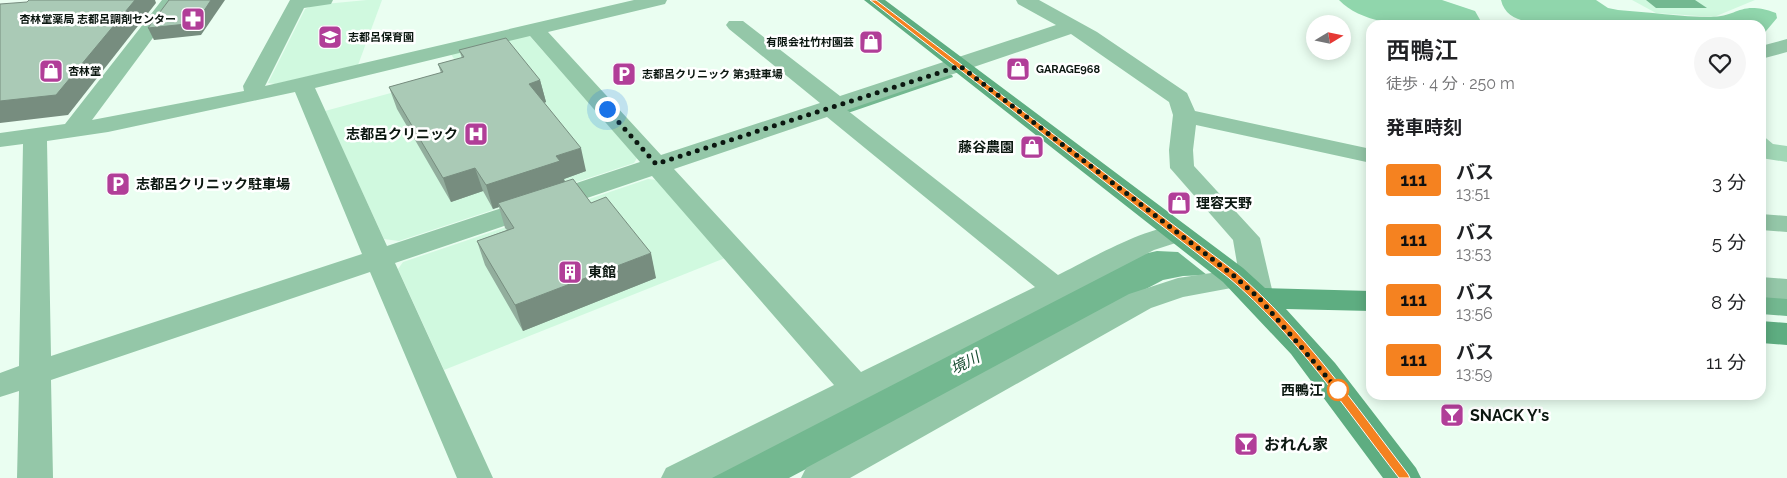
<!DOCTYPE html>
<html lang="ja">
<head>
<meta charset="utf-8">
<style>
  body { margin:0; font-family:Raleway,"Noto Sans JP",sans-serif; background:#f6f6f6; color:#202124; height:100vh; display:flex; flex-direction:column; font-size:19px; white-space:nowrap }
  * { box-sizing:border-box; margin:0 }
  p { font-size:16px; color:#757577 }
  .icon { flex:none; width:28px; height:28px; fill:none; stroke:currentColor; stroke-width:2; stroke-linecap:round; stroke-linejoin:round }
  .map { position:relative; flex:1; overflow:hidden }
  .drawer { position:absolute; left:1366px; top:20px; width:400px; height:380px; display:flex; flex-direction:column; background:#fff; border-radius:15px; box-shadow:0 2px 12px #0003 }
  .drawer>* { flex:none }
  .badge { padding:0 10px; border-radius:4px; font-size:18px; line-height:32px }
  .needle { width:32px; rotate:80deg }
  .controls { position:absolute; left:1306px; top:15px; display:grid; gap:10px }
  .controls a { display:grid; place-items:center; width:45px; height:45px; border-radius:50%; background:#fff; box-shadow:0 2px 12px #0003; font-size:25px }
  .you { position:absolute; width:25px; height:25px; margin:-12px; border:4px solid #fff; border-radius:50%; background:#1a73e8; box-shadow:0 0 0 8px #1a73e833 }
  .map>.badge { position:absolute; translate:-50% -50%; box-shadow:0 0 0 2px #fff }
  h2 { padding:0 20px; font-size:19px; line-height:45px }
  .round { display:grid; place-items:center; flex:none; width:52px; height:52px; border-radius:26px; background:#f6f6f6 }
  .headline { display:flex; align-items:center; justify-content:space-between; height:85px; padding:0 20px }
  h1 { font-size:24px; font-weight:600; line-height:38px }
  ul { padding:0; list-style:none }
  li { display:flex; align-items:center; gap:15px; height:60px; padding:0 20px }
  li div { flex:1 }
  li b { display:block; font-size:19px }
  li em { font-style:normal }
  li .badge { min-width:55px; font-weight:700; text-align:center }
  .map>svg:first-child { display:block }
  .built { fill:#d0f9df }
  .green { fill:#a1d7b6 }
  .forest { fill:#90d6ac }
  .water { fill:#73b890 }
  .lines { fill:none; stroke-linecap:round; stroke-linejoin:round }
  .stream { fill:#73b890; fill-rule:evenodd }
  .street { fill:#94c7a8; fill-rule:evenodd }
  .secondary { fill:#5ead81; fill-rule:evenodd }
  .wall { fill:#92ae9d }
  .shaded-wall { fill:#778d7f }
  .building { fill:#aacab6; stroke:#778d7f }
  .line { fill:#f58220; stroke:#fff }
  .walk { stroke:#0b1710; stroke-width:5; stroke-dasharray:0 9 }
  .stop-dot { fill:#fff; stroke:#f58220; stroke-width:2.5 }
  .labels { text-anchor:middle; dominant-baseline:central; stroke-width:5; stroke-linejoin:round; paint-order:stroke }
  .far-poi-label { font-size:11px; font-weight:bold; fill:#0b1710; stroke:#fff; text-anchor:start }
  .poi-label { font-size:14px; font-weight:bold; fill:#0b1710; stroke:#fff; text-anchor:start }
  .stop-label { font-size:14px; font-weight:bold; fill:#0b1710; stroke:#fff; text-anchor:end }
  .water-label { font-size:15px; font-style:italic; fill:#174c31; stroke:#fff }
  .near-poi-label { font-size:16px; font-weight:bold; fill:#0b1710; stroke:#fff; text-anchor:start }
</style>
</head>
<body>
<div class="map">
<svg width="1787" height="478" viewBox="0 0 1787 478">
  <rect width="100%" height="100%" fill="#eafef1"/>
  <g class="built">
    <path d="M 367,0 L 382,0 L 358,65 L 275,84 L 268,83 L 305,9 L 314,5 Z"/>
    <path d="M 1632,0 L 1755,0 L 1714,17 L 1656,13 Z"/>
    <path d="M 528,34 L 637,158 L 634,163 L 399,241 L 384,239 L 325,111 L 464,73 L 450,53 Z"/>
    <path d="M 648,179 L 657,180 L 725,258 L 444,370 L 398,269 L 403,262 Z"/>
  </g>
  <path class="green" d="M 1761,134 L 1773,144 L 1787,146 L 1787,162 L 1761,158 Z"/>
  <g class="forest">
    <path d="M 1339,0 L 1442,0 L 1475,11 L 1483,25 C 1440,25 1371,33 1339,0 Z"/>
    <path d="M 1501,0 L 1596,0 L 1608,8 L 1618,10 C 1649,12 1680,17 1711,17 C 1739,17 1739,0 1776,13 L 1777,18 L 1761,37 L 1761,25 L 1550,25 C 1530,22 1506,22 1501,0 Z"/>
  </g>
  <g class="water">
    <path d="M 1646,0 L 1695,0 L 1707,8 L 1656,8 Z"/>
    <path d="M 1157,251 L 1178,252 L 1207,275 L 1183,276 L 1163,280 L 789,478 L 701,478 L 1139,255 Z"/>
    <path d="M 1761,295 L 1787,297 L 1787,316 L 1761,314 Z"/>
  </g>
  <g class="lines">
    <path class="stream" d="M 946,75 L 952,75 L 953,77 L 845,114 L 839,114 L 838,112 L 839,110 Z"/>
    <g class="street">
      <path d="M 162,0 L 181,0 L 92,120 L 244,91 L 243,86 L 290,0 L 333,0 L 331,4 L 304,8 L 265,86 L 634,0 L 667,0 L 665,4 L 548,32 L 661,155 L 820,103 L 729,29 L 726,25 L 729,21 L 743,21 L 840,96 L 1056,25 L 1018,4 L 1016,0 L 1039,0 L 1097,32 L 1187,93 L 1195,111 L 1371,149 L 1371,163 L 1196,125 L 1193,150 L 1194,166 L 1260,238 L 1274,298 L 1269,305 L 1259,308 L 1249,305 L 1244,298 L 1242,286 L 1183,297 L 1151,308 L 850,478 L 801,478 L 806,468 L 1129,294 L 1178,278 L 1238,269 L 1233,240 L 1170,168 L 1169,150 L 1173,115 L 1169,102 L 1071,34 L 847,110 L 1058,275 C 1087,261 1157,219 1188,227 L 1192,233 L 1188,239 L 1154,250 L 712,478 L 661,478 L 666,468 L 834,385 L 652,176 L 395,263 L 493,478 L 457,478 L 370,272 L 51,380 L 53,478 L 17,478 L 19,391 L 0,397 L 0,373 L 19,366 L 23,144 L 0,147 L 0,133 L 65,124 ZM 530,36 L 640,162 L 387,246 L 315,88 ZM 295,92 L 362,254 L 51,356 L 47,141 L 108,132 ZM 827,117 L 1035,287 L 861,372 L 674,169 Z"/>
      <path d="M 1787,39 L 1787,52 L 1761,59 L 1761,46 Z"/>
      <path d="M 1761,214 L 1787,216 L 1787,232 L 1761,230 Z"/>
      <path d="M 1761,277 L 1787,279 L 1787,299 L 1761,297 Z"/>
    </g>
    <g class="secondary">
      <path d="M 864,0 L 885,0 L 1243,268 L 1265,288 L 1371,291 L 1371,311 L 1286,309 L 1335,363 L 1416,468 L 1421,478 L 1383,478 L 1291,354 L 1223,282 Z"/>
      <path d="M 1761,321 L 1787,323 L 1787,345 L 1761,343 Z"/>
    </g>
  </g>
  <path class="wall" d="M 459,50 L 540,80 L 546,102 L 544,103 L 586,171 L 564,179 L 565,182 L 591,203 L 656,278 L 523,331 L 485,265 L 477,241 L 507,230 L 505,228 L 499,207 L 493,209 L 483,191 L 451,202 L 397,109 L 389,87 L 441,73 L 438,64 L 462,58 Z"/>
  <g class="shaded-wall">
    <path d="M 135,0 L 155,0 L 156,3 L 68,115 L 0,123 L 0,101 Z"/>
    <path d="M 211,0 L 225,0 L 201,35 L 154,40 L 148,28 Z"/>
    <path d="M 540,80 L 546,102 L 535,106 L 529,84 Z"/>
    <path d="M 581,148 L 586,171 L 564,179 L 566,185 L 498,203 L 499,207 L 493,209 L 486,185 L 556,156 Z"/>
    <path d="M 475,168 L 483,191 L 451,202 L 443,178 Z"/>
    <path d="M 651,253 L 656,278 L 523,331 L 515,305 Z"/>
  </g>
  <g class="building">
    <path d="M 29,0 L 135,0 L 56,95 L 0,101 L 0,4 L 27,2 Z"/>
    <path d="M 169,0 L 211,0 L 196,23 L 148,28 Z"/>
    <path d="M 506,38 L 540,80 L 529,84 L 581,148 L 556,156 L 560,161 L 486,185 L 475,168 L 443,178 L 389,87 L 443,72 L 438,64 L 464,57 L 459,50 Z"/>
    <path d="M 573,179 L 591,203 L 606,197 L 651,253 L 515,305 L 477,241 L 514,228 L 498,203 Z"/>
  </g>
  <path class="line" d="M 870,0 L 876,0 L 1237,273 C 1303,330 1355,405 1408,474 L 1410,478 L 1399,478 C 1347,411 1296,335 1229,278 Z"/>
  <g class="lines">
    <path class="walk" d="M 607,109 L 656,164 L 960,66 L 1233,275 L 1259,298 L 1338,390"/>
  </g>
  <defs>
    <g id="pharmacy-square" transform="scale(1.25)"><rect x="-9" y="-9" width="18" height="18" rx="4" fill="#b13e98" stroke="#fff"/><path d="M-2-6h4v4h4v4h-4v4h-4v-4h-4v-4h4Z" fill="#fff"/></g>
    <g id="school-square" transform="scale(1.25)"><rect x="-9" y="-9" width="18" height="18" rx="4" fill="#b13e98" stroke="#fff"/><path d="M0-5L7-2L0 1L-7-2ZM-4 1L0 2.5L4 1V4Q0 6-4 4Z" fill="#fff"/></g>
    <g id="shop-square" transform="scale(1.25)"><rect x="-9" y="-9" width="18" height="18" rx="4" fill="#b13e98" stroke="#fff"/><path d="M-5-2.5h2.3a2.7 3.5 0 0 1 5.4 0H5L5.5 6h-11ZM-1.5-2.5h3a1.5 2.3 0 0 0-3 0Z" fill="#fff"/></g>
    <g id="parking-square" transform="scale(1.25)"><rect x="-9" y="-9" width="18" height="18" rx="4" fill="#b13e98" stroke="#fff"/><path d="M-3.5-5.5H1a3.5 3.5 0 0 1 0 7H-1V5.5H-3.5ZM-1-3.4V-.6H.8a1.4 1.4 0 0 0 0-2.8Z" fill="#fff"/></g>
    <g id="hospital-square" transform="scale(1.25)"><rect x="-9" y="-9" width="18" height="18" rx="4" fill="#b13e98" stroke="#fff"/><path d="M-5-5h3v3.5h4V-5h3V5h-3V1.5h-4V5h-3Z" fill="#fff"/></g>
    <g id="building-square" transform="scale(1.25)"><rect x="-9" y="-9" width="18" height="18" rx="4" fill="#b13e98" stroke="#fff"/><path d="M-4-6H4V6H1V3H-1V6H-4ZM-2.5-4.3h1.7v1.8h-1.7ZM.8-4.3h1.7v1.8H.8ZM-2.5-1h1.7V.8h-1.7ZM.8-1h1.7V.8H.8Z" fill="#fff"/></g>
    <g id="bar-square" transform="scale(1.25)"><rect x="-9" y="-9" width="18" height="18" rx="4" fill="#b13e98" stroke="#fff"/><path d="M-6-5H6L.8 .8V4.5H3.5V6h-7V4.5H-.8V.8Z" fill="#fff"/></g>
  </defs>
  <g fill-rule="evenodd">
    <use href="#pharmacy-square" x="193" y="19"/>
    <use href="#school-square" x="330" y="37"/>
    <use href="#shop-square" x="871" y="42"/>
    <use href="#shop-square" x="1018" y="69"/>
    <use href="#shop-square" x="51" y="71"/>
    <use href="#parking-square" x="624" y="74"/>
    <use href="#hospital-square" x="476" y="134"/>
    <use href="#shop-square" x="1032" y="147"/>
    <use href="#parking-square" x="118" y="184"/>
    <use href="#shop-square" x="1179" y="203"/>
    <use href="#building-square" x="570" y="272"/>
    <use href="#bar-square" x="1452" y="415"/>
    <use href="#bar-square" x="1246" y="444"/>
  </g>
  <circle class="stop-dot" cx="1338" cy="390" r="10"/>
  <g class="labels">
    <g class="far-poi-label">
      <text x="176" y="19" text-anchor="end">杏林堂薬局 志都呂調剤センター</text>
      <text x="348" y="37">志都呂保育園</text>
      <text x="854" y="42" text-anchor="end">有限会社竹村園芸</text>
      <text x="1036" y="69">GARAGE968</text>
      <text x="68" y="71">杏林堂</text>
      <text x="642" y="74">志都呂クリニック 第3駐車場</text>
    </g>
    <g class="poi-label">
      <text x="458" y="134" text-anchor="end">志都呂クリニック</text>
      <text x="1014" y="147" text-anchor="end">藤谷農園</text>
      <text x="136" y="184">志都呂クリニック駐車場</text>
      <text x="1196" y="203">理容天野</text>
      <text x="588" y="272">東館</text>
    </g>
    <g class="stop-label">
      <text x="1323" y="390">西鴨江</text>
    </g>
    <g class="water-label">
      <text transform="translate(965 363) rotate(-27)">境川</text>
    </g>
    <g class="near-poi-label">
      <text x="1470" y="415">SNACK Y's</text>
      <text x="1264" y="444">おれん家</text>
    </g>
  </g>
</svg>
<div class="controls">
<a><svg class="needle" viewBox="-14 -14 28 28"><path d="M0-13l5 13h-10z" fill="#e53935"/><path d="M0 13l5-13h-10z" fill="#757577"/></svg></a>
</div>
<div class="you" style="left:607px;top:109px"></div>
<section class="drawer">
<div class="headline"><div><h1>西鴨江</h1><p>徒歩 · 4 分 · 250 m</p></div><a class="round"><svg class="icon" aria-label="heart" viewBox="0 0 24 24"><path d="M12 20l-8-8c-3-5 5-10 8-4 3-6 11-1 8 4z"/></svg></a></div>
<h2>発車時刻</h2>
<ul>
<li><span class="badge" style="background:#f58220;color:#111">111</span><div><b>バス</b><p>13:51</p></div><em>3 分</em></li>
<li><span class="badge" style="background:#f58220;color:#111">111</span><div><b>バス</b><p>13:53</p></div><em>5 分</em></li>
<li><span class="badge" style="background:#f58220;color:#111">111</span><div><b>バス</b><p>13:56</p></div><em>8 分</em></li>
<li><span class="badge" style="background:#f58220;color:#111">111</span><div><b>バス</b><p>13:59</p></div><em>11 分</em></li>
</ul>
</section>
</div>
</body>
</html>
